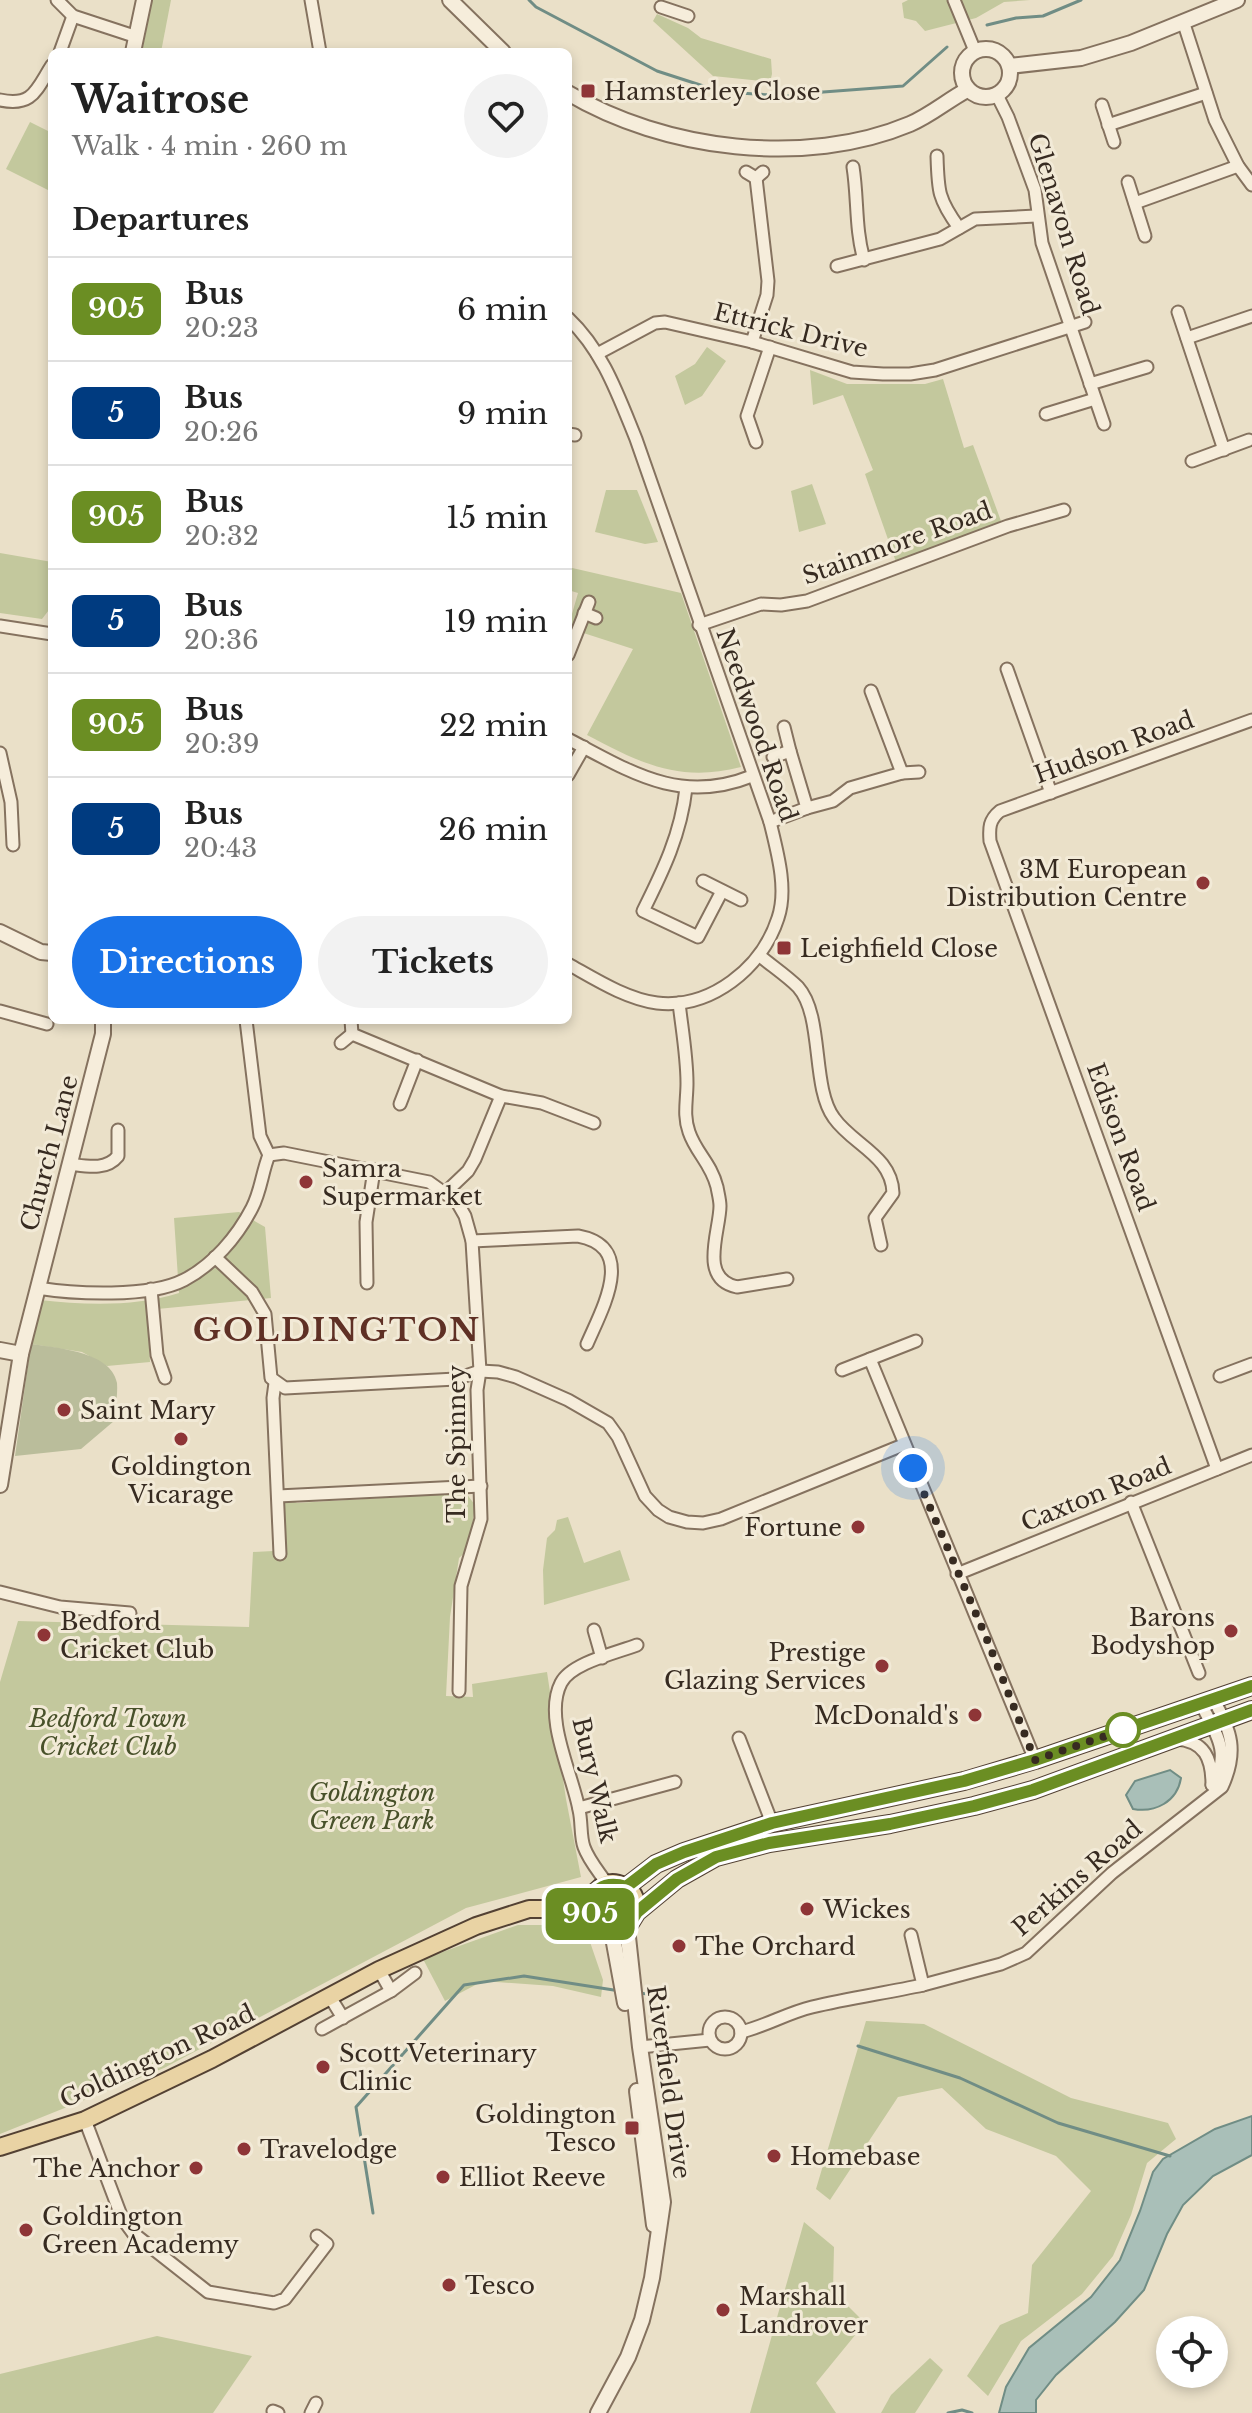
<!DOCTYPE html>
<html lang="en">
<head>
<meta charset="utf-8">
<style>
  body { margin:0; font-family:"Libre Baskerville",serif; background:#f2f2f2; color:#222; height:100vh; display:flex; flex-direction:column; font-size:30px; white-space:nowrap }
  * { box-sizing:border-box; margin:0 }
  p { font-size:26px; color:#767676 }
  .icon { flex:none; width:44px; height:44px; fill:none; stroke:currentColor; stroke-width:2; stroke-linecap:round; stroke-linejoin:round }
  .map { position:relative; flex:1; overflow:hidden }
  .sheet { position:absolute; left:48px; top:48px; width:524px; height:976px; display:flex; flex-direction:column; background:#fff; border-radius:12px; box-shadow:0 4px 12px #0003 }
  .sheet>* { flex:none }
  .badge { padding:0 16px; border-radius:12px; font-size:28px; line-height:52px }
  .fabs { position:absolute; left:1156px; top:2316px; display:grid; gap:16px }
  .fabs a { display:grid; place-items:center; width:72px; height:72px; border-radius:50%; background:#fff; box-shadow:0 4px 12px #0003; font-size:40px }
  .you { position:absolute; width:40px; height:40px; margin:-20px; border:6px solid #fff; border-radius:50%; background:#1a73e8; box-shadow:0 0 0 12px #1a73e833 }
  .map>.badge { position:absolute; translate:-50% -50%; box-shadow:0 0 0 4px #fff }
  h2 { padding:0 24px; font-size:30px; line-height:72px }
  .round { display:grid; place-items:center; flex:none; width:84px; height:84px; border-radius:42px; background:#f2f2f2 }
  .head { display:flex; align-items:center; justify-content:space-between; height:136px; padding:0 24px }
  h1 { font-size:38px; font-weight:700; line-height:60px }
  .button { display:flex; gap:16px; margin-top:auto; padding:16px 24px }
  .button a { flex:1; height:92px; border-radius:48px; background:#1a73e8; color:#fff; font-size:32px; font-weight:700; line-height:92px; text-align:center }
  .button a+a { background:#f2f2f2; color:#222 }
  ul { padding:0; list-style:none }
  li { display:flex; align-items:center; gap:24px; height:104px; padding:0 24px; border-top:2px solid #e0e0e0 }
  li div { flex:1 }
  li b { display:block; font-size:30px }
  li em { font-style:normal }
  li .badge { min-width:88px; font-weight:700; text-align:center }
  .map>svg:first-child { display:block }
  .green { fill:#c3c89d }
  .cemetery { fill:#babd9b }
  .water { fill:#a9bfb8; stroke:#708d85; stroke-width:2 }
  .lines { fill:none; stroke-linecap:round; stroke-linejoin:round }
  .stream { stroke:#708d85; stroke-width:3 }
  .minor-casing { stroke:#85725f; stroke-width:15 }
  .tertiary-casing { stroke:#85725f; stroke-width:18 }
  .primary-casing { stroke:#534133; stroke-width:20 }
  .minor { stroke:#f6eddb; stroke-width:11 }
  .tertiary { stroke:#f6eddb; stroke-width:14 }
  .primary { stroke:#e9d3a4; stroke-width:16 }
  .line-casing { stroke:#fff; stroke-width:18 }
  .line { stroke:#6b8e23; stroke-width:12 }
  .walk { stroke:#372b21; stroke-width:8; stroke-dasharray:0 14.4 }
  .poi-dot { fill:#8e3537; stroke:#f2ead7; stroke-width:3 }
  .stop-dot { fill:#fff; stroke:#6b8e23; stroke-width:4 }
  .labels { text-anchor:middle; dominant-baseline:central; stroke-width:6; stroke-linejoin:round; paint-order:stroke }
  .poi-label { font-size:24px; fill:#372b21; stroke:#f2ead7; text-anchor:start }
  .street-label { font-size:24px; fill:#372b21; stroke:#f2ead7 }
  .park-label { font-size:24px; font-style:italic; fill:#48512a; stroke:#f2ead7 }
  .district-label { font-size:32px; font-weight:bold; letter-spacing:2px; fill:#5f3025; stroke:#f2ead7 }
</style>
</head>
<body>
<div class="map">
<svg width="1252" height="2413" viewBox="0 0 1252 2413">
  <rect width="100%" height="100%" fill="#eae0c8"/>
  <g class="green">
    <path d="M 152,0 L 171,0 L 161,52 L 142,52 Z"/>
    <path d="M 908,0 L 1030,0 L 1004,2 L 976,18 L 925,31 L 916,21 L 904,18 L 902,3 Z"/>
    <path d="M 657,14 L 688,28 L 701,38 L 771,59 L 772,74 L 770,82 L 713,76 L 653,21 Z"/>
    <path d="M 30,122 L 52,133 L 52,192 L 6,169 Z"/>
    <path d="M 707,347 L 726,361 L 702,396 L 685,405 L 675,376 L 695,364 Z"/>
    <path d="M 810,370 L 847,384 L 925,384 L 943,379 L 964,448 L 973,445 L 1001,521 L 896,562 L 865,474 L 873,470 L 843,395 L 813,405 Z"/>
    <path d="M 812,484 L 826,524 L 799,532 L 791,491 Z"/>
    <path d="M 606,490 L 637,490 L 658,542 L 645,544 L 595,532 Z"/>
    <path d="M 0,553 L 52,562 L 52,606 L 42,619 L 0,613 Z"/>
    <path d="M 568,567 L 681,593 L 741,767 C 679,783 640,763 587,735 L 633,649 L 568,628 L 578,593 L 568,590 Z"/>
    <path d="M 239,1212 L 265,1227 L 271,1298 L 147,1310 L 150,1362 L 107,1366 L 82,1352 L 31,1344 L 40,1300 C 85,1305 135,1307 179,1293 L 174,1218 Z"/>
    <path d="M 271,1490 L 297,1503 L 466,1493 L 475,1505 L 469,1549 L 459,1558 L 450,1617 L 446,1696 L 473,1697 L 472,1684 L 547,1672 L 566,1799 L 581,1877 L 466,1908 L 164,2068 L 0,2134 L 0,1682 L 18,1621 L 249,1627 L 253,1552 L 273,1551 Z"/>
    <path d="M 568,1517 L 584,1563 L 620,1550 L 630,1580 L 544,1605 L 543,1570 L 547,1538 L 555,1530 L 557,1520 Z"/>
    <path d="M 518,1925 L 550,1925 L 582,1933 L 590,1942 L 603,1980 L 601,1997 L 553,1986 L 483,1981 L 445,2001 L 423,1959 Z"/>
    <path d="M 866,2021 L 924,2024 L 1071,2098 L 1168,2123 L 1176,2139 L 1147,2163 L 1131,2215 L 1113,2256 L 1082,2294 L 1021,2341 L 988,2396 L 967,2376 L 1000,2325 L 1028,2313 L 1032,2265 L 1091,2191 L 1056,2156 L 986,2129 L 942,2088 L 898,2097 L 830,2200 L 816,2189 Z"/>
    <path d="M 804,2222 L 834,2247 L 833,2291 L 865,2323 L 816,2383 L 836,2413 L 750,2413 Z"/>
    <path d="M 157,2336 L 252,2356 L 213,2413 L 0,2413 L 0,2374 Z"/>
    <path d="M 930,2358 L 943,2370 L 915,2413 L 881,2413 L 891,2395 Z"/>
  </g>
  <path class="cemetery" d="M 31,1344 C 56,1348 111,1351 117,1383 C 118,1395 115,1410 114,1421 L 81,1449 L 15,1456 Z"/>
  <g class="water">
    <path d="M 1170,1770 L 1181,1778 C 1177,1802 1155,1813 1133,1809 L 1126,1795 L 1135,1781 Z"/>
    <path d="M 1252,2116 L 1252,2155 L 1213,2176 L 1183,2205 L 1167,2234 L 1144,2290 L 1115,2322 L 1056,2375 L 1036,2400 L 1036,2413 L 999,2413 L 1006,2387 L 1029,2348 L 1091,2297 L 1120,2260 L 1140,2211 L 1153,2172 L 1163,2159 L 1215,2129 Z"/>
  </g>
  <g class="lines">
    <g class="stream">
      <path d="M 529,0 L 536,7 L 657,71 L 722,92 L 803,97 L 810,93 L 903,86 L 947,47"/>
      <path d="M 987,25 L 1016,18 L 1043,16 L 1081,0"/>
      <path d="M 639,1993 L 648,1994"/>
      <path d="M 858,2046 L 960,2078 L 1058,2123 L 1170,2156"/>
      <path d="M 373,2213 L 356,2107 L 464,1985 L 524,1976 L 620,1991"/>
      <path d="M 948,2413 L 962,2410 L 972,2413"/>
    </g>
    <g class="minor-casing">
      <g id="minor">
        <path d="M 57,0 L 73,16 L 137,37"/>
        <path d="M 311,0 L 320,52"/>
        <path d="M 954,0 L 975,51"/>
        <path d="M 661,7 L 688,16"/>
        <path d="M 1183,21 L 1215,120 L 1238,166 L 1252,185"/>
        <path d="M 60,52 L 73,16"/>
        <path d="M 997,95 L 1008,117 L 1035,190 L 1042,243 L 1104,424"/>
        <path d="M 0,100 C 33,107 36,90 52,65"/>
        <path d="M 1102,105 L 1114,142"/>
        <path d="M 1108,125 L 1206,93"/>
        <path d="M 937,156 C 938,191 938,199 959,228"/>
        <path d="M 853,167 C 858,198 855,229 864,260"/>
        <path d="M 746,172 L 756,178 L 763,172"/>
        <path d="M 1128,182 L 1145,236"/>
        <path d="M 1135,203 L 1238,166"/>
        <path d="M 837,266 L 940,239 L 975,219 L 1036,216"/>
        <path d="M 1178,312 L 1224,450"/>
        <path d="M 568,318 C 603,351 618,395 636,439 L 770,822 C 777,851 788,889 778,918 C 762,968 711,1009 657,1003 C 626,999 595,979 568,964"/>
        <path d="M 1187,338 L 1252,316"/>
        <path d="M 752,342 L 767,295 L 768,281 L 756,178"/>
        <path d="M 597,354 L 655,323 L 665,322 L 752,342 L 852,372 L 883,374 L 910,374 L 935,370 L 1085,322"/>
        <path d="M 1090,384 L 1147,367"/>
        <path d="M 1046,414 L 1095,399"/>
        <path d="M 568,434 L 575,435"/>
        <path d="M 756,442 L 747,416 L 770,347"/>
        <path d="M 1192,461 L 1249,440"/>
        <path d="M 584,613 L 596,618"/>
        <path d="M 699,625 L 761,604 L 781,605 L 807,601 L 1008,526 L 1064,510"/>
        <path d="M 0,626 L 52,634"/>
        <path d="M 568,655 L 589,602"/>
        <path d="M 1007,669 L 1051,793"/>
        <path d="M 784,727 L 790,751"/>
        <path d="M 568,739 C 631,772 680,805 752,776"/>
        <path d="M 0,753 L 11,802 L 13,845"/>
        <path d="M 902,773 L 919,772"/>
        <path d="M 568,775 L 584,747"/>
        <path d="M 686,788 C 681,834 663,871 643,911 L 698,937 L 722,891"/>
        <path d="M 807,808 L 833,801 L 850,788 L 902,773 L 871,691"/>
        <path d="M 770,822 L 807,808 L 790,751 L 773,757"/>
        <path d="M 703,881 L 741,900"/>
        <path d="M 760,956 C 772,966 787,976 798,987 C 824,1016 811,1087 834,1118 C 853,1145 892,1156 893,1193 L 875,1218 L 881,1245"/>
        <path d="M 679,1003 C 682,1029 687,1057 687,1083 C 687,1101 683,1115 689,1132 C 696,1153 711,1163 717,1187 C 718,1193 720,1200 720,1206 C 720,1231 698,1279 737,1287 L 787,1279"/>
        <path d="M 0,1011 L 47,1024"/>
        <path d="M 351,1020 L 352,1034"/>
        <path d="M 352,1034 L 501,1096 L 542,1103 L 594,1123"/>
        <path d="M 341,1043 L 352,1034"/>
        <path d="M 400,1104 L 417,1060"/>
        <path d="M 269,1155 L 284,1153 L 429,1182 L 457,1202 L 465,1216 L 472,1241 L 480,1371 L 477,1390 L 481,1519 L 461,1586 L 459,1691"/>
        <path d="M 69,1164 C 86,1166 106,1171 118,1156 L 118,1130"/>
        <path d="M 446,1192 L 468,1171 L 475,1159 L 501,1096"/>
        <path d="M 472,1241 L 578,1236 C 638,1247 602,1309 587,1344"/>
        <path d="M 215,1257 L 252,1292 L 265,1314 L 271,1378 L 285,1388 L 456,1379 L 480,1371 L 498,1372 L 516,1377 L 568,1400 L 608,1423 L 618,1437 L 645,1496 L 658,1510 L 669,1517 L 687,1522 L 703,1523 L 721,1519 L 903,1445"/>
        <path d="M 367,1283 L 366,1222 L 374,1170"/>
        <path d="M 37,1288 C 75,1294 149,1298 184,1280 C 213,1265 237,1237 252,1208 C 261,1191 262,1172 269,1155 L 260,1136 L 246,1020"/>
        <path d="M 151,1289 L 157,1355 L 165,1378"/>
        <path d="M 870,1359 L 1035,1760"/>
        <path d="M 842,1370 L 916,1341"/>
        <path d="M 1220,1376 L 1252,1364"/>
        <path d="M 275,1383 L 273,1398 L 280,1554"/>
        <path d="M 1217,1469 L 990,841 C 989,828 989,820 1000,811 L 1252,720"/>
        <path d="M 278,1496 L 481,1486"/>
        <path d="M 1131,1502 L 1199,1673"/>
        <path d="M 957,1574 L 1252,1455"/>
        <path d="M 0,1592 L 60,1607 L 130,1613"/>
        <path d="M 594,1630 L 602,1658"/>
        <path d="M 1201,1704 C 1216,1733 1232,1754 1212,1785"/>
        <path d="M 739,1738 L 772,1823"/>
        <path d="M 1176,1739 C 1205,1741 1212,1759 1212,1785"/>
        <path d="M 579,1808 L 675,1782"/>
        <path d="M 607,1884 C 600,1873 589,1861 584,1847 C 580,1836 582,1822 579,1810 C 573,1775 543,1718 561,1683 C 571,1663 616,1653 637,1645"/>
        <path d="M 379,1970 L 391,1991"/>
        <path d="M 923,1985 L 1001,1964 L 1026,1953 L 1112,1873 L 1222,1787 C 1238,1752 1232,1731 1213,1699"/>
        <path d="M 330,1997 L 343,2018"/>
        <circle cx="725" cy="2033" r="16"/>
        <path d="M 322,2029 L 391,1991 L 415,1973"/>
        <path d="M 741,2032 C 766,2026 787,2013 812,2007 C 848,1998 886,1993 923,1985 L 911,1935"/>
        <path d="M 640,2047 L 710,2040"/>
        <path d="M 85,2120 L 122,2218 L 133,2233 L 208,2292 L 274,2303 L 285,2299 L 327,2244 L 317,2236"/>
        <path d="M 273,2411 L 278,2413"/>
        <path d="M 311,2413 L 316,2403"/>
      </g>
    </g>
    <g class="tertiary-casing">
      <g id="tertiary">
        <path d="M 450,0 L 503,52"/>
        <circle cx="986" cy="73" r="24"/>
        <path d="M 133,52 L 144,0"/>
        <path d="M 1010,66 L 1081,58 L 1131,43 L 1237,0"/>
        <path d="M 568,93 C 664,150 805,168 910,124 C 931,115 948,100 967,90"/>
        <path d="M 0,932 L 41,952 L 52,953"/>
        <path d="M 0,1350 L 21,1354"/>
        <path d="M 0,1485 L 21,1354 L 103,1034 L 103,1020"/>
        <path d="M 612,1932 L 625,2003"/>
        <path d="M 637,2091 L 654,2225"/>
        <path d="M 598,2413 L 628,2357 L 642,2320 L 652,2278 L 663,2202 L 640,2047 L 627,1928"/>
      </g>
    </g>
    <g class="primary-casing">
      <g id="primary">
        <path d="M 626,1887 L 656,1864 L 684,1852 L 772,1823 L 964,1781 L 1035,1760 L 1252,1686"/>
        <path d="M 637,1912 C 637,1901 635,1891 624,1886 C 586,1868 570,1945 627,1928 L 637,1912 L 677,1879 L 716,1857 L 769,1843 L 890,1824 L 974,1806 L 1033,1790 L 1252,1710"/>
        <path d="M 0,2147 L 85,2120 L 212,2059 L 379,1970 L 476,1926 L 529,1909 L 589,1909"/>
      </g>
    </g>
    <use href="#minor" class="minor"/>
    <use href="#tertiary" class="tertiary"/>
    <use href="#primary" class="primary"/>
  </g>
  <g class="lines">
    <g class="line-casing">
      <path id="line" d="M 1252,1686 L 1035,1760 L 964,1781 L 772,1823 L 684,1852 L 656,1864 L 626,1887 C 579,1872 575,1943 627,1928 L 637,1912 L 677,1879 L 716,1857 L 769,1843 L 890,1824 L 974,1806 L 1033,1790 L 1252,1710"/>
    </g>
    <use href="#line" class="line"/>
    <path class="walk" d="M 913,1468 L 986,1637 L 1035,1760 L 1129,1728 L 1123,1730"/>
  </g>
  <g class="poi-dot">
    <rect x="580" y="83" width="16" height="16" rx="4"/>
    <circle cx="1203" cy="883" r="8"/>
    <rect x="776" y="940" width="16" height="16" rx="4"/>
    <circle cx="306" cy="1182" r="8"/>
    <circle cx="64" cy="1410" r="8"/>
    <circle cx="181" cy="1439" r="8"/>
    <circle cx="858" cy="1527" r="8"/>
    <circle cx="1231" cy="1631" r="8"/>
    <circle cx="44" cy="1635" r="8"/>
    <circle cx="882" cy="1666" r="8"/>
    <circle cx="975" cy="1715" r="8"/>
    <circle cx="807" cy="1909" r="8"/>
    <circle cx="679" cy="1946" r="8"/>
    <circle cx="323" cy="2067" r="8"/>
    <rect x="624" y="2120" width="16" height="16" rx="4"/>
    <circle cx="244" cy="2149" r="8"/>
    <circle cx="774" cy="2156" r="8"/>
    <circle cx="196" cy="2168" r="8"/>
    <circle cx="443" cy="2177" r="8"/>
    <circle cx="26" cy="2230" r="8"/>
    <circle cx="449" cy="2285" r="8"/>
    <circle cx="723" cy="2310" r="8"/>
  </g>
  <circle class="stop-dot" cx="1123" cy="1730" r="16"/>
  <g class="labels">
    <g class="poi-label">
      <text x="604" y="91">Hamsterley Close</text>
      <text x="1187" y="869" text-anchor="end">3M European<tspan x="1187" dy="28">Distribution Centre</tspan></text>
      <text x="800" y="948">Leighfield Close</text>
      <text x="322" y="1168">Samra<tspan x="322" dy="28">Supermarket</tspan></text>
      <text x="80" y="1410">Saint Mary</text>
      <text x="181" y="1466" text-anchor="middle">Goldington<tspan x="181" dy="28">Vicarage</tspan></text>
      <text x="842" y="1527" text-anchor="end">Fortune</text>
      <text x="1215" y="1617" text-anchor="end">Barons<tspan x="1215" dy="28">Bodyshop</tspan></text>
      <text x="60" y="1621">Bedford<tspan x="60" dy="28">Cricket Club</tspan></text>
      <text x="866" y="1652" text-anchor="end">Prestige<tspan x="866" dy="28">Glazing Services</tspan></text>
      <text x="959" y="1715" text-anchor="end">McDonald's</text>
      <text x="823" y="1909">Wickes</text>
      <text x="695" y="1946">The Orchard</text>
      <text x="339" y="2053">Scott Veterinary<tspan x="339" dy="28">Clinic</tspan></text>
      <text x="616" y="2114" text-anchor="end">Goldington<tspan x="616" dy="28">Tesco</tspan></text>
      <text x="260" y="2149">Travelodge</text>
      <text x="790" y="2156">Homebase</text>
      <text x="180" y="2168" text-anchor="end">The Anchor</text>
      <text x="459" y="2177">Elliot Reeve</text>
      <text x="42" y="2216">Goldington<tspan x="42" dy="28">Green Academy</tspan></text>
      <text x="465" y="2285">Tesco</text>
      <text x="739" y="2296">Marshall<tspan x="739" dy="28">Landrover</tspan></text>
    </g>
    <g class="street-label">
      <text transform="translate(1064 224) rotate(73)">Glenavon Road</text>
      <text transform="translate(791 330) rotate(14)">Ettrick Drive</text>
      <text transform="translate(897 543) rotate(-20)">Stainmore Road</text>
      <text transform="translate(757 725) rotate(71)">Needwood Road</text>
      <text transform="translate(1114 747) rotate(-20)">Hudson Road</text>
      <text transform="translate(1121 1137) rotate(70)">Edison Road</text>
      <text transform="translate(49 1153) rotate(-75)">Church Lane</text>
      <text transform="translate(456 1444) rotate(-90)">The Spinney</text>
      <text transform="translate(1096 1494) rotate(-22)">Caxton Road</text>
      <text transform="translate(595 1780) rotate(77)">Bury Walk</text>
      <text transform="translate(1077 1878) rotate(-41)">Perkins Road</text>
      <text transform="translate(157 2056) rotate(-25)">Goldington Road</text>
      <text transform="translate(669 2082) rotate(82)">Riverfield Drive</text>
    </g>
    <g class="park-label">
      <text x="108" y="1718">Bedford Town<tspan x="108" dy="28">Cricket Club</tspan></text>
      <text x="372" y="1792">Goldington<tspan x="372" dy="28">Green Park</tspan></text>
    </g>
    <g class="district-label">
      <text x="337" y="1330">GOLDINGTON</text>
    </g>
  </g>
</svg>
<div class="fabs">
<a><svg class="icon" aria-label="locate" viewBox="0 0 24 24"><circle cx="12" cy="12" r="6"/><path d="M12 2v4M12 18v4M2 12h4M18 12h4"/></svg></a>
</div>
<div class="you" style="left:913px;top:1468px"></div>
<b class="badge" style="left:590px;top:1914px;background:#6b8e23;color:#fff">905</b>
<section class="sheet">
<div class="head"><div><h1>Waitrose</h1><p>Walk · 4 min · 260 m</p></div><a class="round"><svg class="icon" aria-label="heart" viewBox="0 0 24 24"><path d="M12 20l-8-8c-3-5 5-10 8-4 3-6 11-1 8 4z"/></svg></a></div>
<h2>Departures</h2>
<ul>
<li><span class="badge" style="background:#6b8e23;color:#fff">905</span><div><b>Bus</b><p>20:23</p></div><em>6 min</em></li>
<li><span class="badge" style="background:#003b80;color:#fff">5</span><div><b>Bus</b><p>20:26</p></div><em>9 min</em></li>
<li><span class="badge" style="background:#6b8e23;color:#fff">905</span><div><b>Bus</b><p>20:32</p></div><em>15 min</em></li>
<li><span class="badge" style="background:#003b80;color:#fff">5</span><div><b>Bus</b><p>20:36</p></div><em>19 min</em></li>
<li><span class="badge" style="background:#6b8e23;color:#fff">905</span><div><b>Bus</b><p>20:39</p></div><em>22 min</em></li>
<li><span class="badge" style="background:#003b80;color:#fff">5</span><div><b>Bus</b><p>20:43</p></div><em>26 min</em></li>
</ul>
<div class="button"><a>Directions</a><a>Tickets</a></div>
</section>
</div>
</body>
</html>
